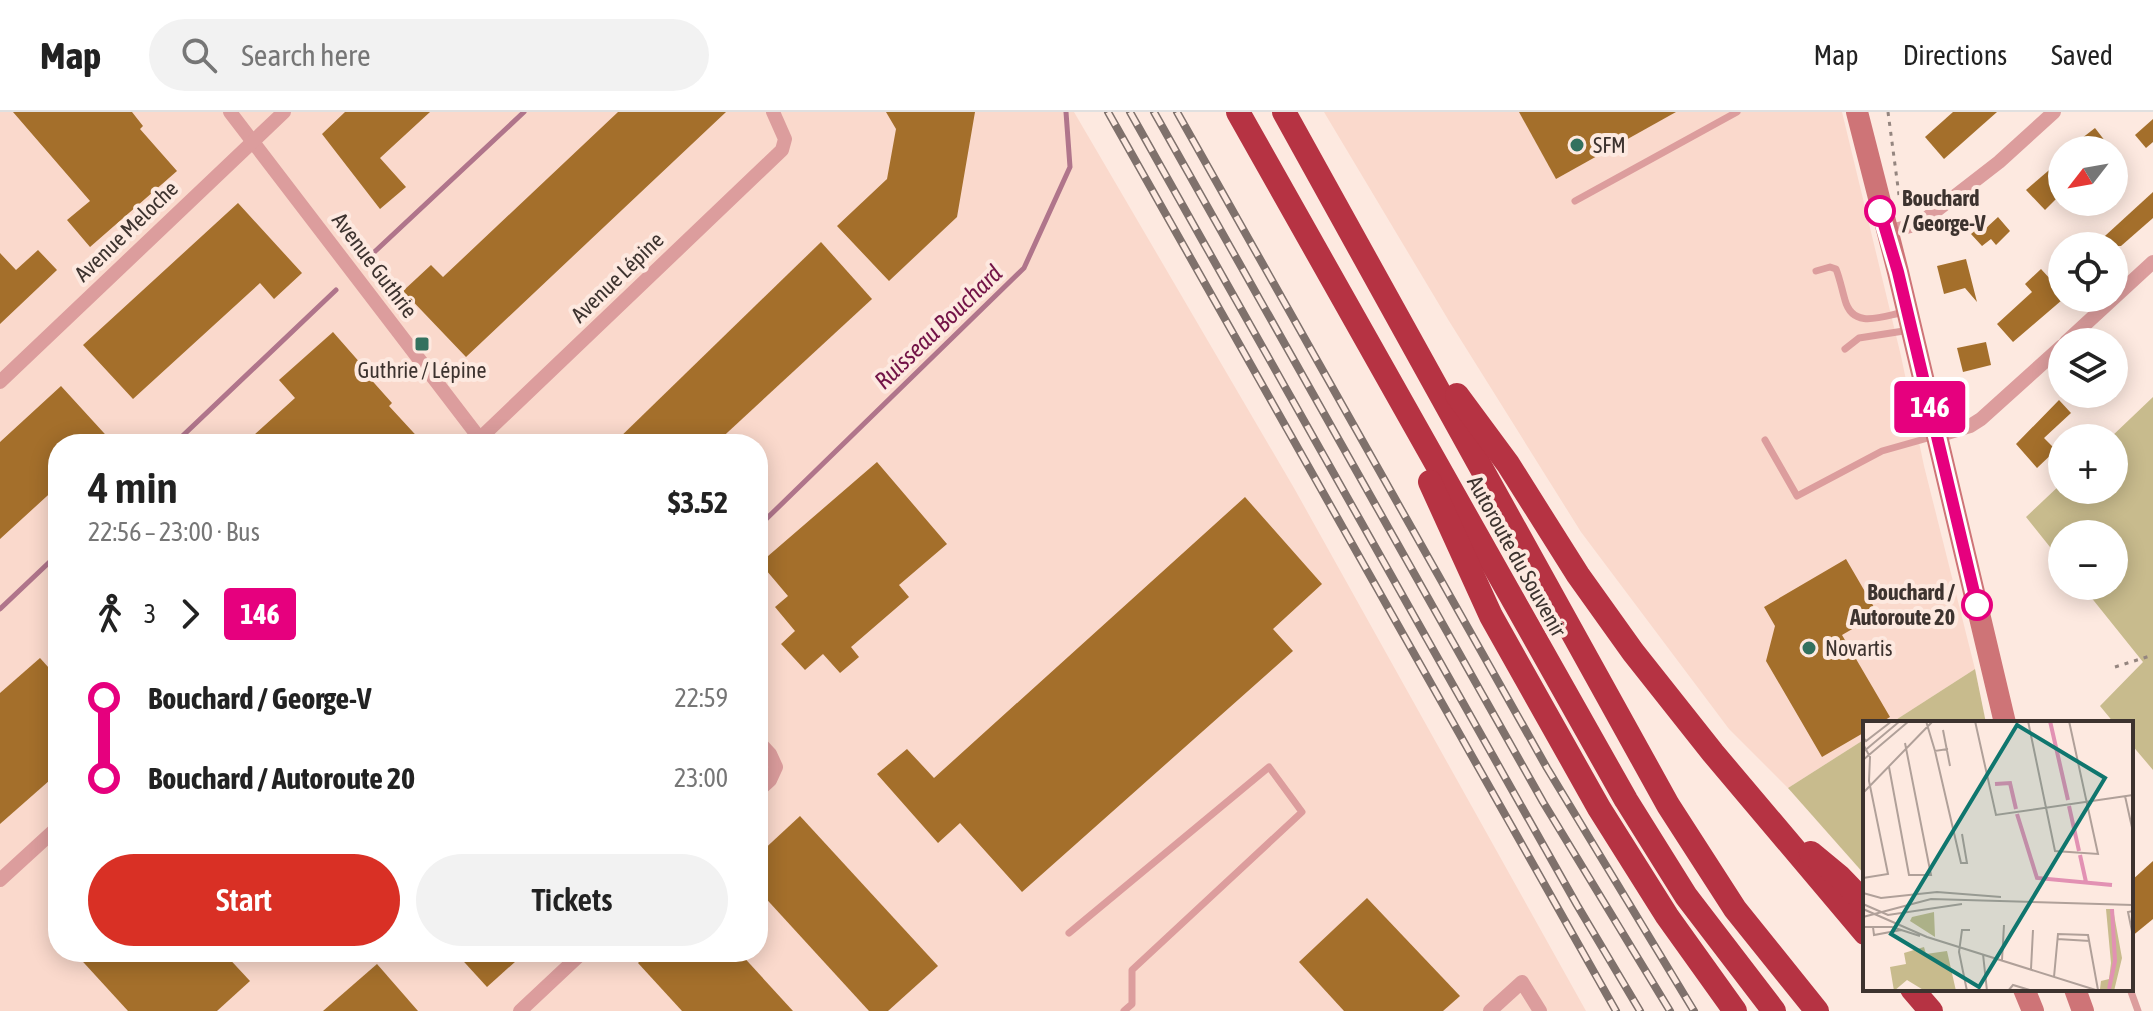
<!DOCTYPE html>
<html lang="en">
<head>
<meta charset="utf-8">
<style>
  body { margin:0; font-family:"Asap Condensed",sans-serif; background:#f2f2f2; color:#222; height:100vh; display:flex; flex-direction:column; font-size:30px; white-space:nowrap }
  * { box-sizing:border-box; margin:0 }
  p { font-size:26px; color:#767676 }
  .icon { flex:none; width:44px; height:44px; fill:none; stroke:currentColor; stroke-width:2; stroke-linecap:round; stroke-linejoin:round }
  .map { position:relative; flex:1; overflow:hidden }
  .drawer { position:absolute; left:48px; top:322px; width:720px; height:528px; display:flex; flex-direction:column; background:#fff; border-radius:32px; box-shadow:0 4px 20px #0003 }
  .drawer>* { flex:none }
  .badge { padding:0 16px; border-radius:6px; font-size:28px; line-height:52px }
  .needle { width:52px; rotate:239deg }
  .tools { position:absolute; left:2048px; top:24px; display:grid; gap:16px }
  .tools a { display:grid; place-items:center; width:80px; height:80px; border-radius:50%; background:#fff; box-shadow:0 4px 20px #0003; font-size:40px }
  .map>.badge { position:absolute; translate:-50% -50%; box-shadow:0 0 0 4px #fff }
  .legs { display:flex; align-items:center; gap:12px; height:88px; padding:0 40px; font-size:26px }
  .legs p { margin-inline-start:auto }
  .headline { display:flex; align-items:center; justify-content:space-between; height:136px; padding:0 40px }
  h1 { font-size:44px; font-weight:600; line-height:60px }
  .action { display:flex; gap:16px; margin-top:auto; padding:16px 40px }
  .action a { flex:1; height:92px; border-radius:48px; background:#d93025; color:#fff; font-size:32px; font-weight:600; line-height:92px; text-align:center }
  .action a+a { background:#f2f2f2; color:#222 }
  ul { padding:0 40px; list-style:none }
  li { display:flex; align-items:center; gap:28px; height:80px; font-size:30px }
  li i { display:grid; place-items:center; width:12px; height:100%; margin:0 10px; background:currentColor }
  li i::after { content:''; width:20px; height:20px; margin:-10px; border:6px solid; border-radius:50%; background:#fff }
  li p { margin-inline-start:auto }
  li:first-child i { background:linear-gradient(#0000 50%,currentColor 0) }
  li:last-child i { background:linear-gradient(currentColor 50%,#0000 0) }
  header { display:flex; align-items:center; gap:48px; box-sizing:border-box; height:112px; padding:0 40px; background:#fff; border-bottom:2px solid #e0e0e0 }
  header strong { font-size:38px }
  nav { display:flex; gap:44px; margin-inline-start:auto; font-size:28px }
  .search { width:560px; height:72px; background:#f2f2f2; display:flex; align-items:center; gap:20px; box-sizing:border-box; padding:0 28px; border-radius:44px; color:#767676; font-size:30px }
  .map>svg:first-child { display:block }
  .built { fill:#fad9cc; fill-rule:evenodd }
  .green { fill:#c8bb8d }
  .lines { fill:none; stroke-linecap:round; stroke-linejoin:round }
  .stream { stroke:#b0758b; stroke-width:5 }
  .building { fill:#a46f2b }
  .path { stroke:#94857f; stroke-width:3; stroke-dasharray:4 6; stroke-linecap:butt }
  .lane { stroke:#dc9d9d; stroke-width:7 }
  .street { stroke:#dc9d9d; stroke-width:14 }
  .secondary { stroke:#ce7477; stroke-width:22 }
  .highway { stroke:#b63343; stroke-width:24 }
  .rail-casing { stroke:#7f716c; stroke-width:8 }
  .rail { stroke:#fde9e0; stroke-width:5; stroke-dasharray:15; stroke-linecap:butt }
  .line-1-casing { stroke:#fff; stroke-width:18 }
  .line-1 { stroke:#e6007e; stroke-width:12 }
  .poi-dot { fill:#33715e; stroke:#fde9e0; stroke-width:3 }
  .stop-1-dot { fill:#fff; stroke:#e6007e; stroke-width:4 }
  .labels { text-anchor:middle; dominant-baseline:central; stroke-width:8; stroke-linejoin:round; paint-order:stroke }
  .poi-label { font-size:22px; fill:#3d332f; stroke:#fde9e0; text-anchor:start }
  .stop-label { font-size:22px; font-weight:bold; fill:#3d332f; stroke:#fde9e0; text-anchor:start }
  .street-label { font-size:22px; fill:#3d332f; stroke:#fde9e0 }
  .water-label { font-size:24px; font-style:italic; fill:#731347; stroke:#fde9e0 }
  .inset-river { fill:none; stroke:#e291b3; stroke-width:4 }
  .inset-road { fill:none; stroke:#b0a099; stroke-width:2 }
  .view { fill:#0f766e; fill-opacity:0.15; stroke:#0f766e; stroke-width:4 }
  .inset-edge { fill:none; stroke:#3d332f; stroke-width:4 }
</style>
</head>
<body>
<header>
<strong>Map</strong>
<div class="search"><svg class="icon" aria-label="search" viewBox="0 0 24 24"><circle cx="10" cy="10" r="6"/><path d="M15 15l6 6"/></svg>Search here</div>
<nav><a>Map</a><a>Directions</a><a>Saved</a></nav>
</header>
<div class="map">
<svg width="2153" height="899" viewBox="0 0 2153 899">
  <rect width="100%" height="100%" fill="#fde9e0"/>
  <g class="built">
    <path d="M 0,0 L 1074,0 L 1294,376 L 1586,899 L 0,899 ZM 58,332 L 758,332 L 758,840 L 58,840 Z"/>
    <path d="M 1324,0 L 1842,0 L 1901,244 L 1924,354 L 1975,557 L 1891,611 L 1865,611 L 1865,627 L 1788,676 L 1729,617 L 1581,420 L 1449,209 Z"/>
  </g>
  <g class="green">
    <path d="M 2153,285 L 2153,658 L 2131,632 L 2131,611 L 2114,611 L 2100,594 L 2143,550 L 2082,474 L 2114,474 L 2114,422 L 2062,422 L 2062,450 L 2026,405 L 2062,371 L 2062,378 L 2114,378 L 2114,326 L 2110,326 Z"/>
    <path d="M 1975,557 L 1986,611 L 1891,611 Z"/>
    <path d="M 1865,627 L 1865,763 L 1788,676 Z"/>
  </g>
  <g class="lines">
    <g class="stream">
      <path d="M 369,145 L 524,0"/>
      <path d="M 174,332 L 336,178"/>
      <path d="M 758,415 L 1024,156 L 1070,55 L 1066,0"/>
      <path d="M 0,497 L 58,442"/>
    </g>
  </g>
  <g class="building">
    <path d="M 13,0 L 132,0 L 143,14 L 140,17 L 177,59 L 90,135 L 67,108 L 90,89 Z"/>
    <path d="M 345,0 L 430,0 L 380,46 L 406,75 L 380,97 L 322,22 Z"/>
    <path d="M 618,0 L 726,0 L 466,245 L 403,179 L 431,153 L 443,165 Z"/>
    <path d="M 886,0 L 975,0 L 957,105 L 889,169 L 837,114 L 887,67 L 896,17 Z"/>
    <path d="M 1519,0 L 1676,0 L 1556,67 Z"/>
    <path d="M 1953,0 L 1997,0 L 1944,47 L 1925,25 Z"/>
    <path d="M 2153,7 L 2153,30 L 2146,36 L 2135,23 Z"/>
    <path d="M 2095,16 L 2112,38 L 2084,38 L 2077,30 Z"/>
    <path d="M 2062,47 L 2062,81 L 2045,98 L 2026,78 Z"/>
    <path d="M 2153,80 L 2153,106 L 2121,134 L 2094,134 Z"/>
    <path d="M 238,91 L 302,161 L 274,187 L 260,171 L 133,287 L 83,233 Z"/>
    <path d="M 1998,105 L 2010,119 L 1996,133 L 1991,127 L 1982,134 L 1971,122 L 1982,113 L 1985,117 Z"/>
    <path d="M 821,130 L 872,187 L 715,332 L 613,332 Z"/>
    <path d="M 38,138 L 57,158 L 0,212 L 0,141 L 16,158 Z"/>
    <path d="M 1966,147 L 1977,190 L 1965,176 L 1944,182 L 1937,154 Z"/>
    <path d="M 2041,157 L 2052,169 L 2062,160 L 2062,188 L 2013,230 L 1997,212 L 2032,180 L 2025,172 Z"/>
    <path d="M 333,220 L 369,261 L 367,263 L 392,291 L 389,294 L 424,332 L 244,332 L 295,286 L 279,268 Z"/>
    <path d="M 1986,230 L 1991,253 L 1963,260 L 1957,236 Z"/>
    <path d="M 61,274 L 114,332 L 58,332 L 58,374 L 0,427 L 0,330 Z"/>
    <path d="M 2059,288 L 2071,301 L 2044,326 L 2056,338 L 2037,356 L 2016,332 Z"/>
    <path d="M 877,350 L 947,432 L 899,473 L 909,485 L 851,535 L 859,545 L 840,561 L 823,542 L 805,558 L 781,532 L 795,519 L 775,495 L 788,484 L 760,451 Z"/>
    <path d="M 1245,385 L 1322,472 L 1273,517 L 1293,539 L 1022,780 L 960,711 L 938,731 L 877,662 L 907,637 L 934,666 Z"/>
    <path d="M 1846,447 L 1878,502 L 1842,523 L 1890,605 L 1880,611 L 1865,611 L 1865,620 L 1822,645 L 1766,549 L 1775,514 L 1764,495 Z"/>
    <path d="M 40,546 L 58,566 L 58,661 L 0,712 L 0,581 Z"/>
    <path d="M 800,704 L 938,854 L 888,899 L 869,899 L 758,778 L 758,743 Z"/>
    <path d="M 2153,749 L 2153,807 L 2131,825 L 2131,769 Z"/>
    <path d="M 1367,786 L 1460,884 L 1443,899 L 1344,899 L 1299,850 Z"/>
    <path d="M 74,840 L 223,840 L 250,869 L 217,899 L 128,899 Z"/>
    <path d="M 455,840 L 526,840 L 487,875 Z"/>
    <path d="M 649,840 L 739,840 L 793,899 L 682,899 L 638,851 Z"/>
    <path d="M 377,852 L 418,899 L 323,899 Z"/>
  </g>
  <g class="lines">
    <g class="path">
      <path d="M 1888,0 L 1899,83"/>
      <path d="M 2115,555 L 2153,543"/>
    </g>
    <g class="lane">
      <path d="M 1575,89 L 1737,0"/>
      <path d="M 1816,159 L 1830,155 L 1836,157 C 1840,167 1842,178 1845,188 C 1853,218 1883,204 1905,200"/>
      <path d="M 1845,237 L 1859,226 L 1910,218"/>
      <path d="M 1765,328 L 1797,384 L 1882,339 L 1935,324"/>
      <path d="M 1069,821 L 1269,655 L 1302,700 L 1132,858 L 1132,892 L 1124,899"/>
      <path d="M 2130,877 L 2138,899"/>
    </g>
    <g class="street">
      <path d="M 230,0 L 484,332"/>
      <path d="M 1886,120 L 1919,112 L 1999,50 L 2054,0"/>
      <path d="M 2066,230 L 2153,150"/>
      <path d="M 0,270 L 284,0"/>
      <path d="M 1937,324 L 1970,314 L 1981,307 L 2062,234"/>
      <path d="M 474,332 L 782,38 L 785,27 L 773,0"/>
      <path d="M 758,629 L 770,642 L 776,655 L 770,668 L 758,679"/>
      <path d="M 0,768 L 58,715"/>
      <path d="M 520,899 L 583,840"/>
      <path d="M 1490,899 L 1522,870 L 1540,899"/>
    </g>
    <g class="secondary">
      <path d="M 1857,0 L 1898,160 L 2005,611"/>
      <path d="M 2024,877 L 2033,899"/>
      <path d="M 2075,877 L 2083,899"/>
    </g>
    <g class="highway">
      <path d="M 1238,0 L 1626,688 L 1686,784 L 1774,899"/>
      <path d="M 1284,0 L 1668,693 L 1735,797 L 1817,899"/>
      <path d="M 1457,283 L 1508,352 L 1578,463 L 1633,540 L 1713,641 L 1865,821"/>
      <path d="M 1430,370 L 1491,504 L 1599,696 L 1667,804 L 1735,899"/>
      <path d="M 1811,741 L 1840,765 L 1865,791"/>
      <path d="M 1912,877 L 1931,899"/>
    </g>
    <g class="rail-casing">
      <g id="rail">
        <path d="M 1108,0 L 1616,899"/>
        <path d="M 1130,0 L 1577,793 L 1640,899"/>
        <path d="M 1154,0 L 1543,690 L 1670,899"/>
        <path d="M 1177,0 L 1547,656 L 1694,899"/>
      </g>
    </g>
    <use href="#rail" class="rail"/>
  </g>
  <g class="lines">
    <g class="line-1-casing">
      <path id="line-1" d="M 1880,99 L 1898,160 L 1977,493"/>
    </g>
    <use href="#line-1" class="line-1"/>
  </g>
  <g class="poi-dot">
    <circle cx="1577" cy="33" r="8"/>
    <rect x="414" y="224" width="16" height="16" rx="4"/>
    <circle cx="1809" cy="536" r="8"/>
  </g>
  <g class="stop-1-dot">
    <circle cx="1880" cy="99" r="14"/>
    <circle cx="1977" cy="493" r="14"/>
  </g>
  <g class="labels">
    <g class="poi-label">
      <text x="1593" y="33">SFM</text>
      <text x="422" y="258" text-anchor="middle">Guthrie / Lépine</text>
      <text x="1825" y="536">Novartis</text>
    </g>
    <g class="stop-label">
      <text x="1902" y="86">Bouchard<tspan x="1902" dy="25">/ George-V</tspan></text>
      <text x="1955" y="480" text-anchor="end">Bouchard /<tspan x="1955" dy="25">Autoroute 20</tspan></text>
    </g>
    <g class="street-label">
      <text transform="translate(126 119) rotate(-44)">Avenue Meloche</text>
      <text transform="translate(375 153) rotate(53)">Avenue Guthrie</text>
      <text transform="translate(617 165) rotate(-44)">Avenue Lépine</text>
      <text transform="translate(1517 444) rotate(61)">Autoroute du Souvenir</text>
    </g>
    <g class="water-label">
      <text transform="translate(938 215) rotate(-44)">Ruisseau Bouchard</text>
    </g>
  </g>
  <g transform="translate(1863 609)">
    <rect width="270" height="270" fill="#fde9e0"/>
    <path d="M 243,188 L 250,188 L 259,237 L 251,270 L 237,268 L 238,260 L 246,258 L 248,242 ZM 71,191 L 72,216 L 47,200 L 49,196 ZM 61,226 L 63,233 L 84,230 L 93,270 L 62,270 L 44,259 L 31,270 L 27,246 L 43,243 L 41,232 Z" fill="#c8bb8d"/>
    <path class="inset-river" d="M 187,0 L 205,79M 132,63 L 147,62 L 153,88M 206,85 L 216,130M 154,93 L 174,157 L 249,164M 217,134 L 223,161M 246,268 L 252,240 L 249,188"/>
    <path class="inset-road" d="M 63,0 L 72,30 L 85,28M 112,0 L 133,94 L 270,74M 165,0 L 192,130 L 235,133 L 206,0M 80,9 L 87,45M 0,16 L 3,20 L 29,0M 0,23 L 7,36 L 6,60 L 25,153 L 0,157M 72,30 L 98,142 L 104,142 L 99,113M 0,31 L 37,0M 0,39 L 46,0M 26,46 L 46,154 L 68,154 L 42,22M 0,72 L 70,0M 262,75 L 270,111M 0,172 L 18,177 L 74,171 L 138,176M 0,183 L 25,194 L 99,183M 0,188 L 64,216 L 236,270M 270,190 L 265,191 L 270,215M 0,196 L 68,178 L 270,184M 0,206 L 29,206 L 57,215M 10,206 L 11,214 L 38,209M 194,218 L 227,220M 120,233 L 124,270M 139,239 L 141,204M 168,248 L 170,209M 191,256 L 195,213 L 225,214 L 235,269M 104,270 L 96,231 L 99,209 L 107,209M 145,270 L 150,264 L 170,270"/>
    <path class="view" d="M 154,4 L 242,57 L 116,266 L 28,213 Z"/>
    <rect width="270" height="270" class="inset-edge"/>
  </g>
</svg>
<div class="tools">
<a><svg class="needle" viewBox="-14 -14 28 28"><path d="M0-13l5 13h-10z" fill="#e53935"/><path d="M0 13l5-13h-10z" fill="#767676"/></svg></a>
<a><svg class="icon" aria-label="locate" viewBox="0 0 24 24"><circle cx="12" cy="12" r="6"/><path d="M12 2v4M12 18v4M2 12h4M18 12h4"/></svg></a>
<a><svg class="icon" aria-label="layers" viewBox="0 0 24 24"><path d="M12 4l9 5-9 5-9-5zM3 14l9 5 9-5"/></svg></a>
<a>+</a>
<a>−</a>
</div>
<b class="badge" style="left:1930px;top:295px;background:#e6007e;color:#fff">146</b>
<section class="drawer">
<div class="headline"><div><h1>4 min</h1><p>22:56 – 23:00 · Bus</p></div><b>$3.52</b></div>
<div class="legs"><svg class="icon" aria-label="walk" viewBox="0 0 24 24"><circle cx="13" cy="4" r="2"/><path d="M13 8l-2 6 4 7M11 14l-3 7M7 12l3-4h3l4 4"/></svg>3<svg class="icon" aria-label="forward" viewBox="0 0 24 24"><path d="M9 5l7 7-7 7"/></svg><b class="badge" style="background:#e6007e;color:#fff">146</b></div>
<ul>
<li><i style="color:#e6007e"></i><b>Bouchard / George-V</b><p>22:59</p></li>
<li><i style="color:#e6007e"></i><b>Bouchard / Autoroute 20</b><p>23:00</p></li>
</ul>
<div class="action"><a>Start</a><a>Tickets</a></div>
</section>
</div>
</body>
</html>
